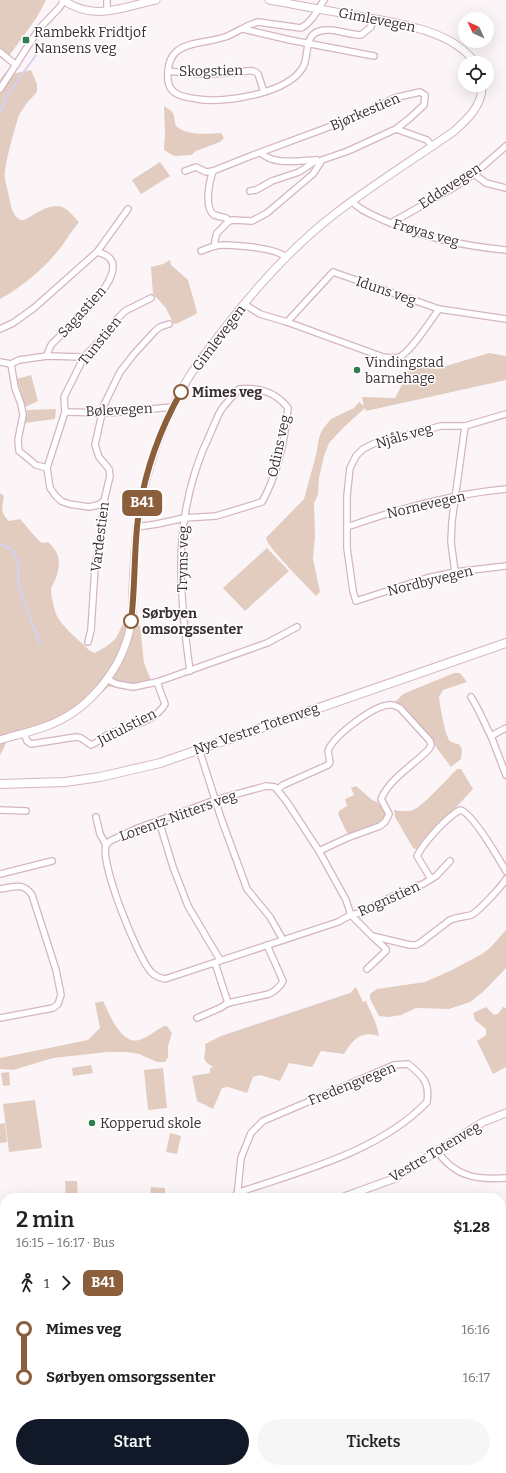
<!DOCTYPE html>
<html lang="en">
<head>
<meta charset="utf-8">
<style>
  body { margin:0; font-family:Bitter,serif; background:#f6f6f6; color:#222; height:100vh; display:flex; flex-direction:column; font-size:15px; white-space:nowrap }
  * { box-sizing:border-box; margin:0 }
  p { font-size:13px; color:#767676 }
  .icon { flex:none; width:22px; height:22px; fill:none; stroke:currentColor; stroke-width:2; stroke-linecap:round; stroke-linejoin:round }
  .map { position:relative; flex:1; overflow:hidden }
  .drawer { position:absolute; left:0px; top:1193px; width:506px; height:280px; display:flex; flex-direction:column; background:#fff; border-radius:16px 16px 0 0; box-shadow:0 4px 16px #0002 }
  .drawer>* { flex:none }
  .badge { padding:0 8px; border-radius:6px; font-size:14px; line-height:26px }
  .needle { width:26px; rotate:314deg }
  .controls { position:absolute; left:458px; top:12px; display:grid; gap:8px }
  .controls a { display:grid; place-items:center; width:36px; height:36px; border-radius:50%; background:#fff; box-shadow:0 4px 16px #0002; font-size:20px }
  .map>.badge { position:absolute; translate:-50% -50%; box-shadow:0 0 0 2px #fff }
  .legs { display:flex; align-items:center; gap:6px; height:44px; padding:0 16px; font-size:13px }
  .legs p { margin-inline-start:auto }
  .summary { display:flex; align-items:center; justify-content:space-between; height:68px; padding:0 16px }
  h1 { font-size:22px; font-weight:600; line-height:30px }
  .primary-button { display:flex; gap:8px; margin-top:auto; padding:8px 16px }
  .primary-button a { flex:1; height:46px; border-radius:24px; background:#111827; color:#fff; font-size:16px; font-weight:600; line-height:46px; text-align:center }
  .primary-button a+a { background:#f6f6f6; color:#222 }
  ul { padding:0 16px; list-style:none }
  li { display:flex; align-items:center; gap:14px; height:48px; font-size:15px }
  li i { display:grid; place-items:center; width:6px; height:100%; margin:0 5px; background:currentColor }
  li i::after { content:''; width:10px; height:10px; margin:-5px; border:3px solid; border-radius:50%; background:#fff }
  li p { margin-inline-start:auto }
  li:first-child i { background:linear-gradient(#0000 50%,currentColor 0) }
  li:last-child i { background:linear-gradient(currentColor 50%,#0000 0) }
  .map>svg:first-child { display:block }
  .green { fill:#e1ccbf }
  .lines { fill:none; stroke-linecap:round; stroke-linejoin:round }
  .stream { stroke:#d1d3f0; stroke-width:2 }
  .minor-casing { stroke:#d5b4c3; stroke-width:8 }
  .tertiary-casing { stroke:#d5b4c3; stroke-width:9 }
  .secondary-casing { stroke:#d5b4c3; stroke-width:10 }
  .minor { stroke:#fff; stroke-width:5.5 }
  .tertiary { stroke:#fff; stroke-width:7 }
  .secondary { stroke:#fff; stroke-width:8 }
  .line-1-casing { stroke:#fff; stroke-width:9 }
  .line-1 { stroke:#8b5e3c; stroke-width:6 }
  .poi-dot { fill:#307c4b; stroke:#fff; stroke-width:1.5 }
  .stop-1-dot { fill:#fff; stroke:#8b5e3c; stroke-width:2 }
  .labels { text-anchor:middle; dominant-baseline:central; stroke-width:3; stroke-linejoin:round; paint-order:stroke }
  .street-label { font-size:14px; fill:#3a2e33; stroke:#fff }
  .poi-label { font-size:14px; fill:#3a2e33; stroke:#fff; text-anchor:start }
  .stop-label { font-size:14px; font-weight:bold; fill:#3a2e33; stroke:#fff; text-anchor:start }
</style>
</head>
<body>
<div class="map">
<svg width="506" height="1473" viewBox="0 0 506 1473">
  <rect width="100%" height="100%" fill="#fcf5f8"/>
  <g class="green">
    <path d="M 0,0 L 46,0 L 37,17 L 9,56 L 0,49 Z"/>
    <path d="M 31,70 L 37,84 L 37,92 L 26,104 L 19,115 C 15,128 3,168 5,179 C 6,185 8,191 9,197 C 11,206 12,216 21,220 L 24,220 C 34,215 50,202 62,207 C 68,209 74,217 79,222 C 72,230 67,239 61,247 C 46,267 22,287 0,299 L 0,80 L 5,73 L 11,74 Z"/>
    <path d="M 164,106 C 178,115 172,113 176,126 C 188,136 206,134 221,133 L 224,138 L 220,142 L 196,151 L 191,155 L 174,156 L 164,150 L 165,134 Z"/>
    <path d="M 160,162 L 170,176 L 141,194 L 132,180 Z"/>
    <path d="M 170,260 L 171,265 L 188,280 L 197,312 L 196,314 L 176,324 L 173,323 L 166,308 L 153,294 L 151,267 L 163,264 Z"/>
    <path d="M 489,353 L 506,356 L 506,380 L 366,411 L 365,408 L 345,426 L 329,443 L 324,456 L 319,478 L 318,495 L 314,503 L 315,536 L 313,559 L 320,592 L 316,596 C 307,586 267,547 266,538 L 304,499 L 316,455 L 319,438 L 322,430 L 331,419 L 354,408 L 359,402 L 364,406 L 362,397 L 395,398 L 410,369 L 391,364 L 392,361 L 401,360 L 436,369 Z"/>
    <path d="M 31,375 L 38,401 L 25,407 L 17,379 Z"/>
    <path d="M 56,409 L 55,419 L 24,423 L 27,410 Z"/>
    <path d="M 0,493 L 4,496 C 2,509 0,512 9,521 L 20,519 L 38,540 L 42,543 L 48,542 C 59,552 61,560 57,575 C 56,580 52,584 51,589 C 51,597 54,607 56,614 C 61,626 80,641 89,650 L 94,653 C 101,650 111,644 116,638 C 120,632 120,627 125,621 L 134,620 L 140,626 L 144,663 L 151,680 L 151,686 C 144,690 128,690 121,689 C 115,688 113,686 108,687 C 93,701 78,718 59,725 C 42,732 24,734 7,738 L 4,748 L 0,755 Z"/>
    <path d="M 267,548 L 289,571 L 245,611 L 223,588 Z"/>
    <path d="M 454,673 L 460,673 L 467,682 L 443,690 L 439,697 C 440,706 445,736 450,741 C 453,743 456,744 459,744 L 462,749 L 461,759 L 451,767 L 430,739 L 397,709 L 391,706 L 403,694 Z"/>
    <path d="M 457,769 L 461,769 L 473,789 L 425,841 L 418,850 L 413,848 L 395,817 L 394,810 C 400,811 407,812 413,810 C 423,806 448,778 457,769 Z"/>
    <path d="M 356,786 L 372,800 L 377,802 L 386,812 L 386,817 L 382,822 L 352,834 L 347,833 L 338,814 L 339,811 L 347,806 L 345,799 L 354,795 L 351,788 Z"/>
    <path d="M 506,930 L 506,968 L 483,992 L 470,1002 L 449,1009 L 416,1008 L 401,1015 L 389,1017 L 379,1016 L 370,999 L 370,994 L 377,989 L 425,982 L 452,970 L 482,954 L 490,948 Z"/>
    <path d="M 356,987 L 363,1002 L 366,1001 C 371,1013 377,1023 379,1036 C 360,1030 353,1040 344,1054 L 321,1051 L 312,1067 L 289,1063 L 280,1081 L 260,1075 L 253,1077 L 247,1093 L 228,1087 L 222,1088 L 213,1109 L 197,1101 L 192,1076 L 210,1073 L 210,1068 L 214,1067 C 198,1059 207,1057 205,1044 L 221,1036 L 350,993 Z"/>
    <path d="M 103,1001 C 109,1013 121,1045 139,1040 C 147,1038 156,1030 164,1026 L 167,1026 L 172,1033 L 168,1046 L 168,1057 L 165,1062 L 157,1062 L 139,1054 L 127,1052 L 108,1052 L 53,1058 L 13,1070 L 0,1069 L 0,1058 L 88,1040 L 100,1028 L 95,1003 Z"/>
    <path d="M 486,1007 L 494,1015 L 498,1014 L 503,1007 L 506,1008 L 506,1067 L 493,1074 L 477,1041 L 486,1035 L 486,1029 L 475,1020 L 473,1013 Z"/>
    <path d="M 91,1065 L 93,1073 L 73,1076 L 72,1068 Z"/>
    <path d="M 163,1068 L 167,1108 L 148,1110 L 144,1070 Z"/>
    <path d="M 9,1072 L 10,1085 L 3,1086 L 1,1073 Z"/>
    <path d="M 35,1100 L 42,1148 L 9,1152 L 3,1104 Z"/>
    <path d="M 5,1123 L 7,1142 L 0,1143 L 0,1124 Z"/>
    <path d="M 170,1133 L 181,1136 L 177,1154 L 166,1152 Z"/>
    <path d="M 65,1181 L 77,1181 L 78,1198 L 66,1198 Z"/>
    <path d="M 151,1187 L 165,1188 L 165,1198 L 150,1198 Z"/>
    <path d="M 506,1272 L 506,1434 L 501,1442 L 501,1278 Z"/>
    <path d="M 89,1468 L 127,1468 L 124,1473 L 82,1473 Z"/>
    <path d="M 140,1468 L 366,1468 L 332,1470 L 322,1473 L 137,1473 Z"/>
  </g>
  <g class="lines">
    <g class="stream">
      <path d="M 0,113 L 7,95 L 39,51"/>
      <path d="M 0,544 L 11,549 L 15,555 L 18,562 L 18,585 L 40,644"/>
    </g>
    <g class="minor-casing">
      <g id="minor">
        <path d="M 107,0 L 107,11"/>
        <path d="M 324,0 C 317,11 312,22 301,28 L 258,22 C 246,25 236,33 225,37 C 197,46 165,39 168,80 C 169,95 184,97 197,99 C 225,104 289,93 303,67 C 309,57 304,38 317,32 C 330,26 347,35 361,35 L 371,27 L 372,19"/>
        <path d="M 243,29 L 290,40 L 374,56"/>
        <path d="M 0,52 L 16,65"/>
        <path d="M 168,71 C 192,74 216,75 240,72 C 247,71 253,69 258,74 L 264,92"/>
        <path d="M 0,89 L 39,29 L 59,8 L 64,1"/>
        <path d="M 261,153 C 275,166 299,160 316,160"/>
        <path d="M 185,171 L 196,167 L 206,172 L 213,171"/>
        <path d="M 474,174 L 486,183 L 506,188"/>
        <path d="M 250,191 L 256,190 L 272,181 L 299,172 L 317,160"/>
        <path d="M 352,201 C 359,210 371,214 381,219 C 421,237 463,246 506,250"/>
        <path d="M 229,221 L 226,218 L 214,215 C 204,207 209,182 213,171 L 248,157 L 345,121 L 373,109 L 394,98 L 420,92 L 425,95 L 424,105 L 410,118 L 396,129"/>
        <path d="M 391,223 L 453,188 L 474,174 L 506,146"/>
        <path d="M 215,246 L 215,240 L 217,233 L 229,221 L 233,220 L 252,221 L 267,213 L 313,174 L 322,160 L 348,151 L 396,129 L 427,140 L 432,146"/>
        <path d="M 201,251 C 208,248 215,245 223,245 C 237,245 276,248 286,257"/>
        <path d="M 244,304 L 260,314 L 287,322 L 383,357 C 387,357 394,359 399,357 C 410,353 431,320 439,309"/>
        <path d="M 287,322 L 333,272 L 439,309 L 506,319"/>
        <path d="M 0,329 L 13,323 L 34,308 L 97,252 L 128,209"/>
        <path d="M 47,356 C 48,352 49,348 52,344 C 65,329 147,263 97,252"/>
        <path d="M 0,362 L 11,364 L 19,360 L 47,356 L 84,357"/>
        <path d="M 11,364 L 15,388 L 21,404 L 23,415 L 18,440 L 19,451 L 36,465 L 47,468"/>
        <path d="M 65,412 L 109,413 L 172,407"/>
        <path d="M 506,414 L 465,426 L 441,426 L 375,443 L 363,449 L 356,456 L 350,468 L 347,496 L 347,548 L 353,591 L 356,601 L 427,578 L 455,572 L 506,566"/>
        <path d="M 104,501 L 98,505 L 89,507 L 69,504 L 61,501 L 55,495 L 50,488 L 47,468 L 65,412 L 64,397 L 84,357 L 112,328 L 117,319 L 125,311 L 151,298"/>
        <path d="M 137,527 L 157,524 L 184,518 L 216,516 L 262,502 C 277,475 285,439 288,408 C 276,392 259,387 239,389 C 233,396 226,403 221,410 C 217,417 214,425 211,432 C 172,512 178,586 190,671"/>
        <path d="M 347,527 C 398,509 452,494 506,489"/>
        <path d="M 455,572 L 451,542 L 452,521 L 465,426"/>
        <path d="M 88,642 L 91,630 L 95,567 L 101,534 L 104,501 L 110,476 L 109,469 L 99,457 L 95,445 L 102,413 L 104,405 L 120,372 L 134,354 L 155,331 L 160,327 L 169,324"/>
        <path d="M 106,679 L 117,684 L 133,687 L 157,682 L 267,643 L 297,627"/>
        <path d="M 471,697 C 479,709 484,723 491,736"/>
        <path d="M 506,728 L 491,736 L 506,775"/>
        <path d="M 24,733 L 27,741 L 31,744 L 76,737 L 81,738 L 91,745 C 97,743 102,738 107,735 C 126,726 154,724 165,704 L 157,682"/>
        <path d="M 199,749 L 221,818 L 247,889 L 270,917 L 283,940"/>
        <path d="M 278,789 L 283,785 L 328,765 L 330,762 L 328,751 C 333,736 372,707 388,705 C 393,704 396,706 400,708 L 430,741 L 431,745 L 429,749 C 414,765 390,778 381,799 L 389,814 L 385,822 L 380,826 L 347,838 L 319,851"/>
        <path d="M 0,810 L 26,811"/>
        <path d="M 96,817 L 100,834 L 106,845 L 110,841 L 138,828 L 215,800 L 266,786 L 275,787 L 287,802 L 319,851 L 346,900 L 351,915 L 372,936 L 410,945 L 416,945 L 420,943 L 450,920 C 457,917 464,917 471,915 C 478,912 502,886 506,879"/>
        <path d="M 159,821 L 173,867 L 188,906 L 220,960"/>
        <path d="M 106,845 C 100,864 137,956 151,972 C 155,976 160,978 165,979 L 338,922 L 351,915 L 359,913 L 391,897 L 423,884 L 431,879 L 417,856 C 424,842 447,817 460,810 C 472,812 499,859 506,871"/>
        <path d="M 0,874 L 52,861"/>
        <path d="M 431,879 L 436,876 L 450,861"/>
        <path d="M 0,889 C 14,887 23,882 32,895 L 56,970 L 61,995 L 58,1004 L 53,1008 L 0,1018"/>
        <path d="M 215,963 L 228,1003 L 269,994 C 275,991 280,987 283,981 L 267,945"/>
        <path d="M 367,969 L 386,951 L 386,949 L 372,936"/>
        <path d="M 197,1018 L 220,1008 L 228,1003"/>
        <path d="M 437,1151 C 455,1177 477,1180 506,1178"/>
        <path d="M 237,1198 L 241,1158 L 251,1133 L 263,1121 L 394,1065 L 408,1064 C 423,1076 430,1083 427,1102 C 379,1152 301,1171 237,1193"/>
        <path d="M 501,1265 L 506,1263"/>
        <path d="M 0,1469 L 5,1466"/>
        <path d="M 71,1473 L 77,1468"/>
        <path d="M 131,1473 L 134,1468"/>
      </g>
    </g>
    <g class="tertiary-casing">
      <g id="tertiary">
        <path d="M 63,0 C 95,22 122,7 156,0"/>
        <path d="M 269,0 C 293,4 317,9 341,13 C 381,21 451,26 475,63"/>
        <path d="M 0,740 C 18,734 37,731 54,723 C 91,707 122,668 130,628 C 133,615 133,601 133,588 C 134,568 135,547 137,527 C 143,477 161,425 186,382 C 197,363 211,346 224,329 C 257,286 293,246 336,213 C 374,184 414,159 453,132 C 467,120 483,105 482,85"/>
        <path d="M 341,1198 L 393,1179 L 483,1122 L 506,1113"/>
        <path d="M 0,1212 L 5,1215"/>
      </g>
    </g>
    <g class="secondary-casing">
      <path id="secondary" d="M 0,784 L 65,782 L 100,777 L 160,763 L 506,643"/>
    </g>
    <use href="#minor" class="minor"/>
    <use href="#tertiary" class="tertiary"/>
    <use href="#secondary" class="secondary"/>
  </g>
  <g class="lines">
    <g class="line-1-casing">
      <path id="line-1" d="M 131,621 C 135,590 134,559 137,527 C 142,481 158,433 181,392"/>
    </g>
    <use href="#line-1" class="line-1"/>
  </g>
  <g class="poi-dot">
    <rect x="22" y="36" width="8" height="8" rx="2"/>
    <circle cx="357" cy="370" r="4"/>
    <circle cx="92" cy="1123" r="4"/>
  </g>
  <g class="stop-1-dot">
    <circle cx="181" cy="392" r="7"/>
    <circle cx="131" cy="621" r="7"/>
  </g>
  <g class="labels">
    <g class="street-label">
      <text transform="translate(377 20) rotate(11)">Gimlevegen</text>
      <text transform="translate(211 71) rotate(-1)">Skogstien</text>
      <text transform="translate(365 112) rotate(-23)">Bjørkestien</text>
      <text transform="translate(450 186) rotate(-33)">Eddavegen</text>
      <text transform="translate(426 233) rotate(16)">Frøyas veg</text>
      <text transform="translate(386 291) rotate(19)">Iduns veg</text>
      <text transform="translate(82 312) rotate(-48)">Sagastien</text>
      <text transform="translate(219 338) rotate(-53)">Gimlevegen</text>
      <text transform="translate(100 341) rotate(-51)">Tunstien</text>
      <text transform="translate(119 410) rotate(-3)">Bølevegen</text>
      <text transform="translate(404 436) rotate(-16)">Njåls veg</text>
      <text transform="translate(279 446) rotate(-78)">Odins veg</text>
      <text transform="translate(426 505) rotate(-13)">Nornevegen</text>
      <text transform="translate(100 537) rotate(-83)">Vardestien</text>
      <text transform="translate(183 559) rotate(-89)">Tryms veg</text>
      <text transform="translate(430 581) rotate(-14)">Nordbyvegen</text>
      <text transform="translate(127 727) rotate(-27)">Jutulstien</text>
      <text transform="translate(256 729) rotate(-19)">Nye Vestre Totenveg</text>
      <text transform="translate(178 816) rotate(-20)">Lorentz Nitters veg</text>
      <text transform="translate(389 899) rotate(-24)">Rognstien</text>
      <text transform="translate(352 1084) rotate(-22)">Fredengvegen</text>
      <text transform="translate(435 1152) rotate(-31)">Vestre Totenveg</text>
    </g>
    <g class="poi-label">
      <text x="34" y="32">Rambekk Fridtjof<tspan x="34" dy="16">Nansens veg</tspan></text>
      <text x="365" y="362">Vindingstad<tspan x="365" dy="16">barnehage</tspan></text>
      <text x="100" y="1123">Kopperud skole</text>
    </g>
    <g class="stop-label">
      <text x="192" y="392">Mimes veg</text>
      <text x="142" y="613">Sørbyen<tspan x="142" dy="16">omsorgssenter</tspan></text>
    </g>
  </g>
</svg>
<div class="controls">
<a><svg class="needle" viewBox="-14 -14 28 28"><path d="M0-13l5 13h-10z" fill="#e53935"/><path d="M0 13l5-13h-10z" fill="#767676"/></svg></a>
<a><svg class="icon" aria-label="locate" viewBox="0 0 24 24"><circle cx="12" cy="12" r="6"/><path d="M12 2v4M12 18v4M2 12h4M18 12h4"/></svg></a>
</div>
<b class="badge" style="left:142px;top:503px;background:#8b5e3c;color:#fff">B41</b>
<section class="drawer">
<div class="summary"><div><h1>2 min</h1><p>16:15 – 16:17 · Bus</p></div><b>$1.28</b></div>
<div class="legs"><svg class="icon" aria-label="walk" viewBox="0 0 24 24"><circle cx="13" cy="4" r="2"/><path d="M13 8l-2 6 4 7M11 14l-3 7M7 12l3-4h3l4 4"/></svg>1<svg class="icon" aria-label="forward" viewBox="0 0 24 24"><path d="M9 5l7 7-7 7"/></svg><b class="badge" style="background:#8b5e3c;color:#fff">B41</b></div>
<ul>
<li><i style="color:#8b5e3c"></i><b>Mimes veg</b><p>16:16</p></li>
<li><i style="color:#8b5e3c"></i><b>Sørbyen omsorgssenter</b><p>16:17</p></li>
</ul>
<div class="primary-button"><a>Start</a><a>Tickets</a></div>
</section>
</div>
</body>
</html>
